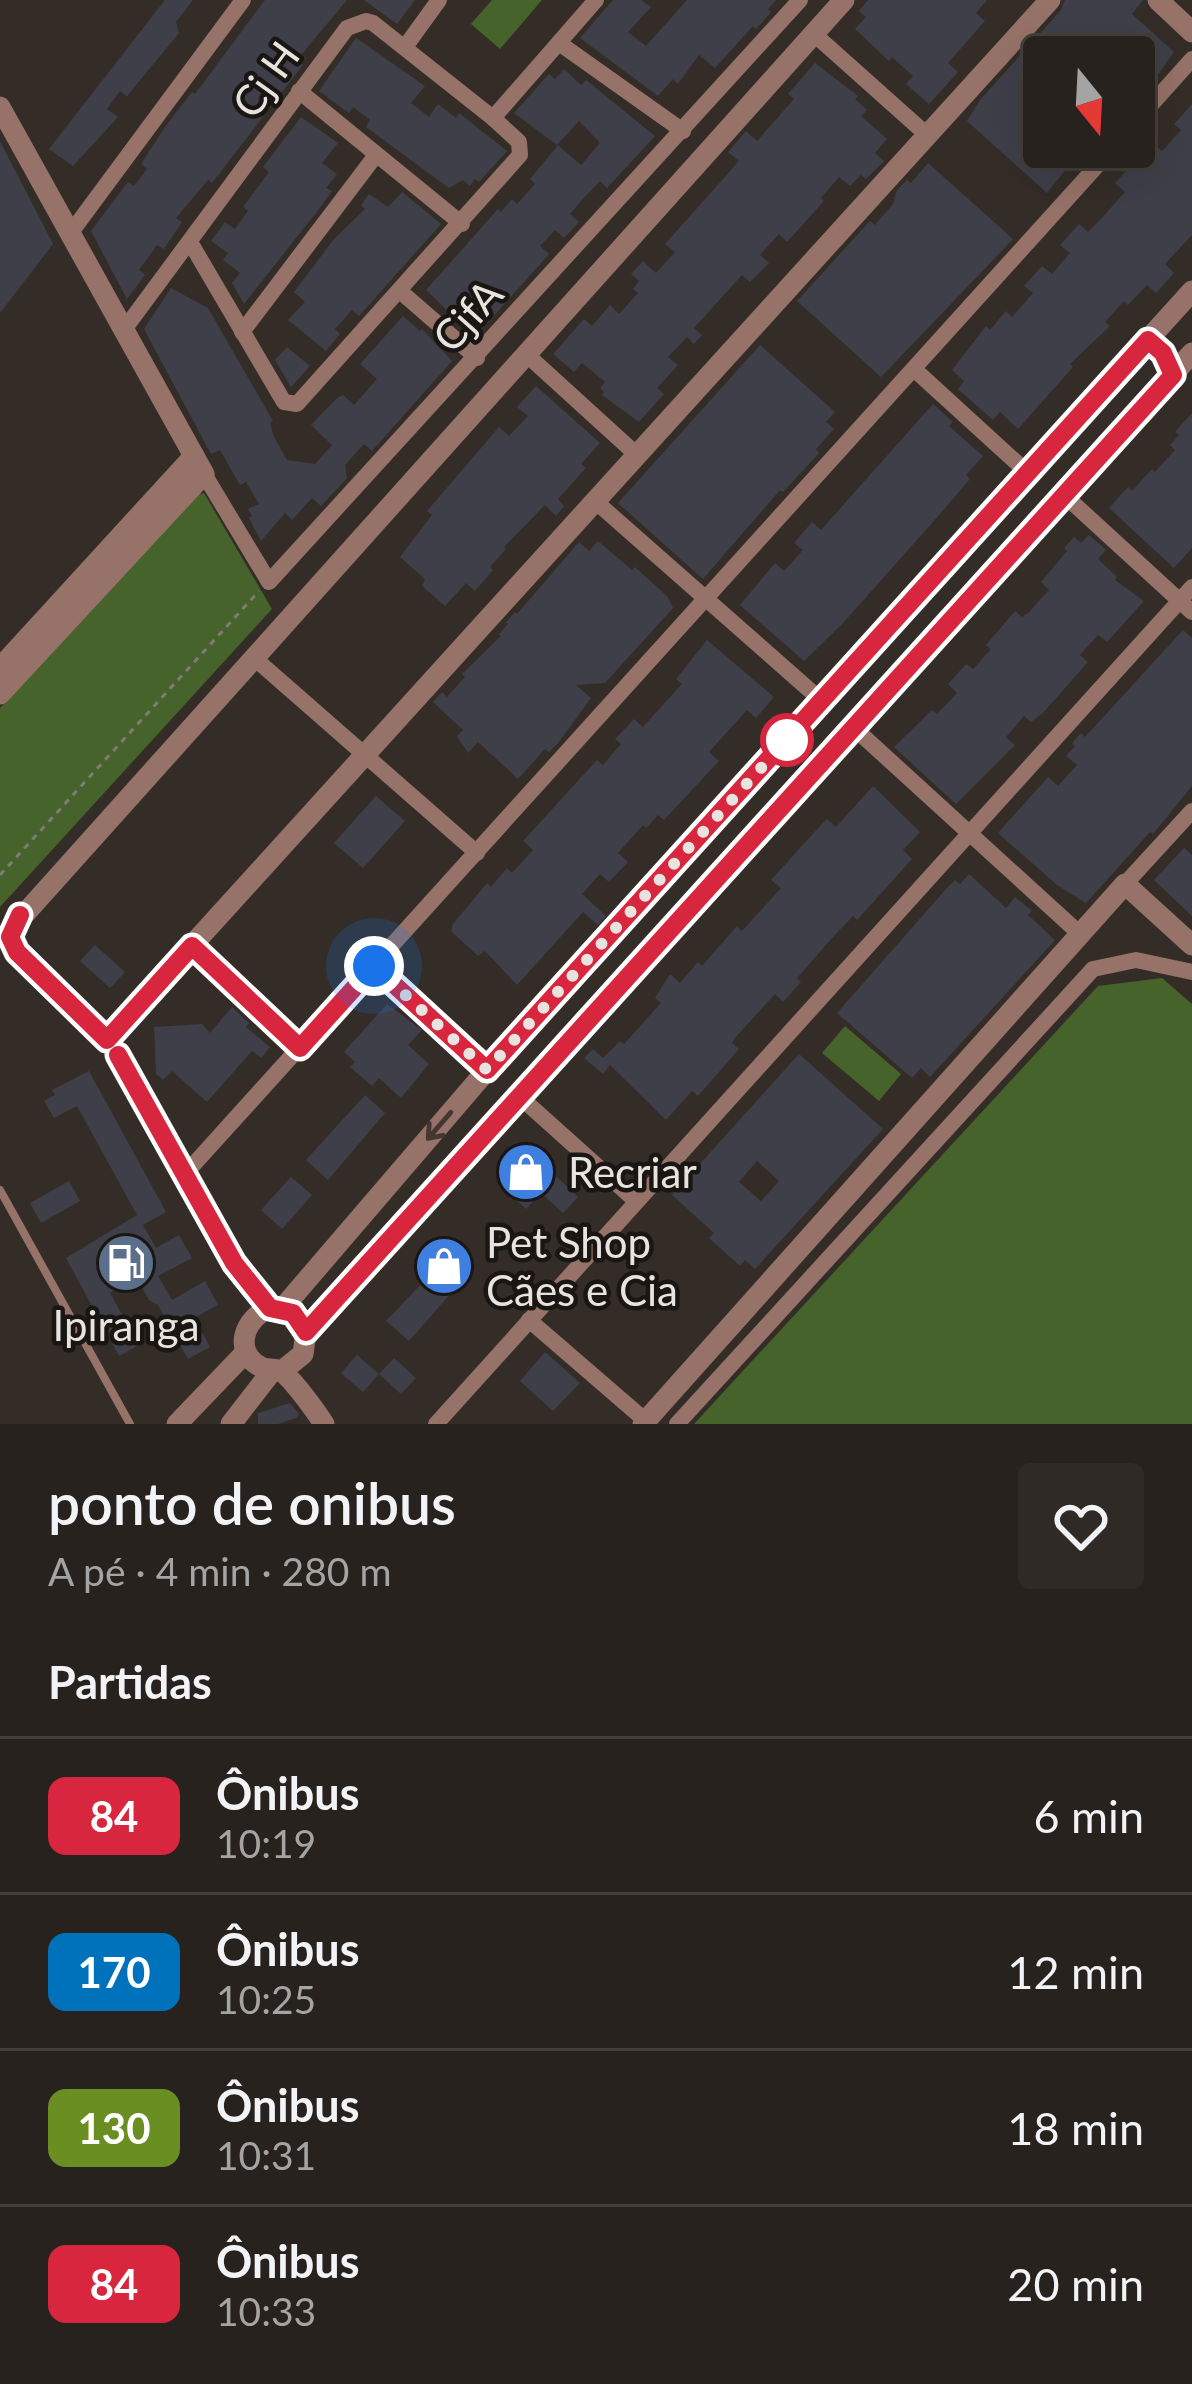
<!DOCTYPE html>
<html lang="pt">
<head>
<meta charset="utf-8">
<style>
  body { margin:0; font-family:Lato,sans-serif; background:#2f2a26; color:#f1f3f6; height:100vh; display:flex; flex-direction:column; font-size:45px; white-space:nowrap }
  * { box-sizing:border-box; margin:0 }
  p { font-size:39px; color:#a4a4a4 }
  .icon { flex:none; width:66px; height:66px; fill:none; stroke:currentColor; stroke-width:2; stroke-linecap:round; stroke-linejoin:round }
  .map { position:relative; height:1424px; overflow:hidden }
  .panel { display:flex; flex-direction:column; background:#27221d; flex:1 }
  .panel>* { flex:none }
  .badge { padding:0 24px; border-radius:18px; font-size:42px; line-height:78px }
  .needle { width:78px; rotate:162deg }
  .fabs { position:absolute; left:1023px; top:36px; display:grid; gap:24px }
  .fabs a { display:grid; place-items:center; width:132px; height:132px; border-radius:12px; background:#27221d; box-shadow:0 12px 48px #0002,0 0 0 3px #433f3b; font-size:60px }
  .you { position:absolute; width:60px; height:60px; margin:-30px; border:9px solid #fff; border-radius:50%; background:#1a73e8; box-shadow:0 0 0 18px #1a73e833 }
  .map>.badge { position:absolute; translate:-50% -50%; box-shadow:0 0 0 6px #fff }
  h2 { padding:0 48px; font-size:45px; line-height:108px }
  .round { display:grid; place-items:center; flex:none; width:126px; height:126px; border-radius:12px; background:#2f2a26 }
  .overview { display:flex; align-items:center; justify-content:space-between; height:204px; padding:0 48px }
  h1 { font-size:57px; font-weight:600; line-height:90px }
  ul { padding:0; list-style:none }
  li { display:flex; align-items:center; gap:36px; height:156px; padding:0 48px; border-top:3px solid #433f3b }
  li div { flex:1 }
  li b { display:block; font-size:45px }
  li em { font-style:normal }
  li .badge { min-width:132px; font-weight:700; text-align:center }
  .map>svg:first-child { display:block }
  .green { fill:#45632a }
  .building { fill:#3e3f48; fill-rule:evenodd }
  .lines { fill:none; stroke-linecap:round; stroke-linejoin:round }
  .path { stroke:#817b76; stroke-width:3; stroke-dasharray:6 6; stroke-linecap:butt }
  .service { stroke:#967268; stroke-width:8 }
  .minor { stroke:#967268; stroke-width:16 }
  .tertiary { stroke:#967268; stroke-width:21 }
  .oneway { stroke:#453631 }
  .line-casing { stroke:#fff; stroke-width:27 }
  .line { stroke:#d7263d; stroke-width:18 }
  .walk { stroke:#e8e3df; stroke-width:12; stroke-dasharray:0 21.6 }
  .stop-dot { fill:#fff; stroke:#d7263d; stroke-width:6 }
  .labels { text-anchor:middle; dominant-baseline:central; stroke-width:9; stroke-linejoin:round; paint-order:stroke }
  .street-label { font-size:42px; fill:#e8e3df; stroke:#191613 }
  .poi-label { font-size:42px; fill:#e8e3df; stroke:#191613; text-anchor:start }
</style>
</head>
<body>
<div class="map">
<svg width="1192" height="1424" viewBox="0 0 1192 1424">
  <rect width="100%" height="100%" fill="#342d27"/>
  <g class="green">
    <path d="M 492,0 L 542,0 L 500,49 L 471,24 Z"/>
    <path d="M 204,493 L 272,609 L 0,907 L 0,708 L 196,495 Z"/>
    <path d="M 1162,978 L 1192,1004 L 1192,1424 L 694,1424 L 1098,986 Z"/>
    <path d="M 845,1026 L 901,1074 L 879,1101 L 822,1053 Z"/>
  </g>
  <g class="building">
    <path d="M 165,0 L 193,0 L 176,22 L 179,33 L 127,96 L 120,91 L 107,109 L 118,117 L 73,166 L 49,149 Z"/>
    <path d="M 265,0 L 347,0 L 306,49 L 297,61 L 303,65 L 212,183 L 208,180 L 176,218 L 182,222 L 164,249 L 157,245 L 139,270 L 145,275 L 127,299 L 91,231 L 128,182 L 134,186 L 147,169 L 141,164 L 165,127 L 192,92 L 195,94 Z"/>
    <path d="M 364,0 L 415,0 L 397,24 Z"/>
    <path d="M 613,0 L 641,0 L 651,7 L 628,32 L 646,46 L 687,0 L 776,0 L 768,9 L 771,12 L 756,29 L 753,26 L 715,68 L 699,55 L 678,84 L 673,79 L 658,96 L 580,38 Z"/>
    <path d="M 868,0 L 987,0 L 976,13 L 985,21 L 948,63 L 958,72 L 929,104 L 906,84 L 913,76 L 892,57 L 889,61 L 855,29 L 866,17 L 859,11 Z"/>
    <path d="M 1065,0 L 1143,0 L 1132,14 L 1174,52 L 1150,86 L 1147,82 L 1134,97 L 1134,57 L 1044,57 L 1044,147 L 1084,147 L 1047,193 L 967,121 L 980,100 L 1061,10 Z"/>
    <path d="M 356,38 L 425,86 L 411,103 L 429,117 L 438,104 L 456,118 L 459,113 L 507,151 L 479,182 L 475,179 L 470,186 L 463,180 L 449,188 L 366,127 L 370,120 L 353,107 L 349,113 L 319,91 Z"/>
    <path d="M 815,63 L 858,96 L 855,99 L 867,110 L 861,116 L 887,139 L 875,153 L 884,161 L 866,179 L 861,175 L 850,186 L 839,177 L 821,198 L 824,201 L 787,242 L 779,234 L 760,255 L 769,263 L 750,282 L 742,275 L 694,328 L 702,335 L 694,344 L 687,337 L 668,357 L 678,365 L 657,388 L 664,394 L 639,422 L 602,395 L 604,392 L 600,388 L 605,382 L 582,363 L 574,372 L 553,354 L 584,319 L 592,326 L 610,305 L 619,314 L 638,293 L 633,289 L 639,281 L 631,274 L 643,261 L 656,273 L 675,252 L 665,244 L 739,161 L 728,152 L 746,131 L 757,141 L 794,99 L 788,94 Z"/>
    <path d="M 564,69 L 581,85 L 586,80 L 655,136 L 607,188 L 600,181 L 582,200 L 570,214 L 579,222 L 564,238 L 555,230 L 540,246 L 549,254 L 475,337 L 426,290 L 498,209 L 501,212 L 512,199 L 517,204 L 535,184 L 530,179 L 558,145 L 581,165 L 600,143 L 579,121 L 557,145 L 514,113 L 549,74 L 555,79 Z"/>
    <path d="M 1192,104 L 1192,235 L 1165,264 L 1174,273 L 1156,293 L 1147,285 L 1128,305 L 1124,301 L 1105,322 L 1110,326 L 1070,364 L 1073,367 L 1018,429 L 1000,412 L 993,420 L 958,389 L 964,381 L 952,370 L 986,326 L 990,330 L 1006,311 L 1012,317 L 1033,293 L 1024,286 L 1042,266 L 1052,274 L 1070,253 L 1060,245 L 1079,224 L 1088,232 L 1100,220 L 1125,192 L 1115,183 L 1152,142 L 1162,151 L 1181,130 L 1174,124 Z"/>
    <path d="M 301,117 L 338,143 L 322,163 L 337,174 L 326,188 L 332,191 L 319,209 L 244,304 L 232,283 L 240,273 L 223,260 L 228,253 L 211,241 L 225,222 L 235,229 L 248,211 L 243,207 L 269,172 L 263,167 Z"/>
    <path d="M 0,141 L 53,244 L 0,313 Z"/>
    <path d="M 928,163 L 1013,239 L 881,377 L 797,301 L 870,221 L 875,225 L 893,204 L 897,190 L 907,180 L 911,183 Z"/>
    <path d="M 402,192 L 441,224 L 359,316 L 352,310 L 335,329 L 340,334 L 326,351 L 288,320 L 305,302 L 294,292 L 334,239 L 365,209 L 361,205 L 369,194 L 388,207 Z"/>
    <path d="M 171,288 L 208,308 L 273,421 L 270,423 L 274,437 L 287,460 L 315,464 L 332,445 L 311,425 L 337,398 L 343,395 L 354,405 L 377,379 L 360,364 L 403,316 L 420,331 L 422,329 L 452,361 L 372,451 L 364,444 L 345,465 L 347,478 L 321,506 L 312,498 L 292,520 L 285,513 L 261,541 L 249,518 L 252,516 L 248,509 L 259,504 L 246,482 L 240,485 L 220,450 L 211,454 L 144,329 Z"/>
    <path d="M 760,345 L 835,412 L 826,422 L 834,429 L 816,449 L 819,453 L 783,492 L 780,490 L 703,579 L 618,503 Z"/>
    <path d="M 287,347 L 310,366 L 291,387 L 275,360 Z"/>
    <path d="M 536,386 L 600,443 L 581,464 L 586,468 L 558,499 L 564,506 L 556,516 L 545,505 L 504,547 L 506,549 L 490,567 L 493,570 L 475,591 L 466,583 L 445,606 L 422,586 L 425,579 L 400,557 L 432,515 L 427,511 L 499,427 L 509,436 L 528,416 L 517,407 Z"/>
    <path d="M 933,404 L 953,422 L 949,426 L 983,456 L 966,475 L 970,479 L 933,522 L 843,623 L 804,661 L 740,605 L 775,563 L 784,571 L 803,550 L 794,543 L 812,522 L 821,530 Z"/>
    <path d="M 1192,413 L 1192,548 L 1174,568 L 1109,508 L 1128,487 L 1132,491 L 1152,469 L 1155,472 L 1175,450 L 1170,445 L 1179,435 L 1175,432 Z"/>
    <path d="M 1089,535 L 1106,550 L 1098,559 L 1117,577 L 1115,580 L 1144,601 L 1107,642 L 1098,635 L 1080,655 L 1088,662 L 1042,714 L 1031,722 L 1024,716 L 1006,737 L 1015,745 L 956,804 L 894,747 L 932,710 L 937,714 L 957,693 L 948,684 L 966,664 L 973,669 L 991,649 L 986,645 L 1015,611 L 1022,617 L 1029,612 L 1049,590 L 1041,582 L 1067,551 L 1064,548 L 1074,537 L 1081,543 Z"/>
    <path d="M 598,541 L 632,570 L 635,567 L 647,578 L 668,597 L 673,608 L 605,683 L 576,685 L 591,698 L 558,743 L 549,752 L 545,749 L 518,779 L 478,742 L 468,753 L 457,736 L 463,730 L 433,702 L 442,692 L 447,697 L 465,677 L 462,674 L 501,636 L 499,634 L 508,624 L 506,622 L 515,612 L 517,614 L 579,542 L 589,551 Z"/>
    <path d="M 1183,630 L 1192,638 L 1192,786 L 1153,834 L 1150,832 L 1086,903 L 1057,885 L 998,833 L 1048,777 L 1058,786 L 1077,765 L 1066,756 L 1075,746 L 1072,743 L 1081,733 L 1085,737 Z"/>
    <path d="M 707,640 L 774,697 L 756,718 L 747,710 L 709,752 L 719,761 L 664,820 L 658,815 L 646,828 L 643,825 L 618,853 L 628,862 L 609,882 L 600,874 L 582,894 L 606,916 L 598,925 L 583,912 L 517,985 L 485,951 L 478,956 L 451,931 L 453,924 L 487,883 L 491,887 L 507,868 L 512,873 L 533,850 L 523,841 L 597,760 L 603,765 L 621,744 L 615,739 L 634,719 L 643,727 L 682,684 L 676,679 Z"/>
    <path d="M 873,786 L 920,832 L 903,850 L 912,859 L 857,920 L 853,916 L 832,938 L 797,978 L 801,982 L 783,1002 L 775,994 L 735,1038 L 732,1043 L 739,1049 L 698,1096 L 692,1091 L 666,1120 L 610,1065 L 603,1074 L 584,1058 L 593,1049 L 603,1058 L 620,1041 L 624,1044 L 661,1003 L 655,998 L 670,974 L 680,983 L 698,962 L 702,966 L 737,926 L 742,931 L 781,888 L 771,880 L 809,838 L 827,819 L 836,827 Z"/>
    <path d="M 376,796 L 405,821 L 363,868 L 334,843 Z"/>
    <path d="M 1184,848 L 1192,855 L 1192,916 L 1154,880 Z"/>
    <path d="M 969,874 L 1006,908 L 1015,897 L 1032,911 L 1028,915 L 1055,940 L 930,1077 L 921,1068 L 912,1078 L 837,1013 L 946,889 L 955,880 L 960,884 Z"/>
    <path d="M 95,945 L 125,972 L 110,988 L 80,961 Z"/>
    <path d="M 387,1004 L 422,1030 L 408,1045 L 429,1064 L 401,1098 L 379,1078 L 372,1086 L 350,1067 L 355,1062 L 344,1052 Z"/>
    <path d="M 232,1007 L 249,1023 L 246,1027 L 270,1047 L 261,1058 L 252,1051 L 207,1102 L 172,1071 L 163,1080 L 156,1074 L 154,1027 L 202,1024 L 210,1033 Z"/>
    <path d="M 799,1054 L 883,1129 L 755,1269 L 745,1260 L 740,1266 L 709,1238 L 714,1233 L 672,1195 ZM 757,1161 L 779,1181 L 761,1201 L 739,1182 Z"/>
    <path d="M 89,1071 L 166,1212 L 143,1225 L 156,1248 L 179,1235 L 192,1258 L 158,1276 L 172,1300 L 205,1281 L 218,1305 L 194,1318 L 210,1347 L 188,1359 L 158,1305 L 149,1300 L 137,1278 L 110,1293 L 139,1345 L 119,1356 L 66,1258 L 137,1215 L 77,1106 L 54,1118 L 44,1101 L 55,1095 L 52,1090 Z"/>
    <path d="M 365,1095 L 385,1113 L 328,1180 L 306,1160 Z"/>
    <path d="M 536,1157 L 578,1197 L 563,1213 L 541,1193 L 526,1209 L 504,1189 Z"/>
    <path d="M 291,1177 L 312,1195 L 282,1229 L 261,1210 Z"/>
    <path d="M 69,1181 L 80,1201 L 41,1223 L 30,1203 Z"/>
    <path d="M 447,1257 L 467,1275 L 409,1341 L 386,1321 Z"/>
    <path d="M 545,1352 L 580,1383 L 553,1411 L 520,1381 Z"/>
    <path d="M 357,1355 L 379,1374 L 363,1392 L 341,1373 Z"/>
    <path d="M 394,1358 L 416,1378 L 401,1394 L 379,1374 Z"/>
    <path d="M 290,1403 L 299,1414 L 296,1418 L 278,1424 L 258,1424 L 258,1413 Z"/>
  </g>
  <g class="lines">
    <path class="path" d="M 0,875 L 259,591"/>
    <path class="service" d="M 0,1190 L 130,1424"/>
    <g class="minor">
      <path d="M 814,34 L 926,134"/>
      <path d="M 559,43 L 683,131"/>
      <path d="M 405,47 L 439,0"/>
      <path d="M 299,91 L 462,224"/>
      <path d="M 1134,124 L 1192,59"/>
      <path d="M 72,231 L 243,0"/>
      <path d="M 190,242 L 284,402 L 297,404 L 520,155 L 519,142 L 493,118"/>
      <path d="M 401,292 L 477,358"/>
      <path d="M 126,327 L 347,28 L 366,21 L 373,23 L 493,118 L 596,0"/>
      <path d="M 242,332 L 376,155"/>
      <path d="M 526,354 L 637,455"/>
      <path d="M 915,370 L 1029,474"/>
      <path d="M 204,474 L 269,582 L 800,0"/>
      <path d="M 1063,494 L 1192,612"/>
      <path d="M 595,501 L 822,701"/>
      <path d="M 253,657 L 477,853"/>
      <path d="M 853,727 L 1080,934"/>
      <path d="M 1125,884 L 1192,811"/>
      <path d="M 192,946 L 300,1048"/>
      <path d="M 374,966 L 487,1070"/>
      <path d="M 519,1096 L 636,1201"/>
      <path d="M 185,1174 L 1114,147"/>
      <path d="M 529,1320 L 646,1421"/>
      <path d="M 436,1424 L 1192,587"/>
      <path d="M 677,1424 L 1093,969 L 1136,960 L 1192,972"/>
    </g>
    <g class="tertiary">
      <path d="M 1158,0 L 1192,32"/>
      <path d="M 0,107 L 204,474 L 0,694"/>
      <path d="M 0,668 L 194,456"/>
      <path d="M 107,1039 L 1050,0"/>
      <path d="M 270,1308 L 234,1263 L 119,1055 L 107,1039 L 17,953 L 10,937 L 13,927 L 844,0"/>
      <path d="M 282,1309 L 487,1070 L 1192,291"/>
      <path d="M 306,1332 L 1192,353"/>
      <path d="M 282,1371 L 303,1354 L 306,1332 L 293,1313 L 270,1308 C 244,1318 232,1352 261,1367 C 267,1370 274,1368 280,1371 C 290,1375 317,1413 324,1424"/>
      <path d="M 177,1424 L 246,1352"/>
      <path d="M 231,1424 L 272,1371"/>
      <path d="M 643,1424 L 1125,884 L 1192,945"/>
    </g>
  </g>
  <defs><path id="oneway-shaft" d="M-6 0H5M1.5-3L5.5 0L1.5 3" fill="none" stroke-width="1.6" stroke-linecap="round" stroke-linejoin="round" transform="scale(3)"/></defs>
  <use class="oneway" href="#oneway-shaft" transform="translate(439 1126) rotate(131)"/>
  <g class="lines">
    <g class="line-casing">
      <path id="line" d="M 20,915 L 10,937 L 17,952 L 107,1040 L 192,946 L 300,1048 L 374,966 L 487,1070 L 1148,340 L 1163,353 L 1173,375 L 306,1332 L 293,1313 L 270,1308 L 234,1263 L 118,1055"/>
    </g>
    <use href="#line" class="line"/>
    <path class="walk" d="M 374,966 L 487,1070 L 791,735 L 787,740"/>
  </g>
  <defs>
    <g id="shop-disc" transform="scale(3)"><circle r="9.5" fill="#3f7fe0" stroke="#191613"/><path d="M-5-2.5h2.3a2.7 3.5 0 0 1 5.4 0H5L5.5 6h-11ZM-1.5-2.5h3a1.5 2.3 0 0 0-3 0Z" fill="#fff"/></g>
    <g id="fuel-disc" transform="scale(3)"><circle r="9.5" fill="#5c6f8a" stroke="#191613"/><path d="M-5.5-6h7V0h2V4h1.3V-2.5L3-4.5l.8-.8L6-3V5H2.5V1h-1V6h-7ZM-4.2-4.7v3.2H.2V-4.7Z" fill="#fff"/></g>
  </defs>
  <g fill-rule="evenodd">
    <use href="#shop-disc" x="526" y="1172"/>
    <use href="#fuel-disc" x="126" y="1263"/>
    <use href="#shop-disc" x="444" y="1266"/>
  </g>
  <circle class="stop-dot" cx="787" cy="740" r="24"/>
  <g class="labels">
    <g class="street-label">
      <text transform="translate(265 79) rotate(-54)">Cj H</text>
      <text transform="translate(467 315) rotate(-48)">CjfA</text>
    </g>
    <g class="poi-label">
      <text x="568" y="1172">Recriar</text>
      <text x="486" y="1242">Pet Shop<tspan x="486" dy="48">Cães e Cia</tspan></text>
      <text x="126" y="1325" text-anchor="middle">Ipiranga</text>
    </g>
  </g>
</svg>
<div class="fabs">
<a><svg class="needle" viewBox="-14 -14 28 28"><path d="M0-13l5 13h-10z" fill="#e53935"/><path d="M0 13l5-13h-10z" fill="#a4a4a4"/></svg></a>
</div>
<div class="you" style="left:374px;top:966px"></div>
</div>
<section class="panel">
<div class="overview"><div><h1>ponto de onibus</h1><p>A pé · 4 min · 280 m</p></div><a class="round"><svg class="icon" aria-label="heart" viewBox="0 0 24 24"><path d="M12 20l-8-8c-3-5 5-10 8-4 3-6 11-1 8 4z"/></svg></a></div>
<h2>Partidas</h2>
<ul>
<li><span class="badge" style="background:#d7263d;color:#fff">84</span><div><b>Ônibus</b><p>10:19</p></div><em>6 min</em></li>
<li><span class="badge" style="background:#0072bc;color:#fff">170</span><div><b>Ônibus</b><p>10:25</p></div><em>12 min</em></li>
<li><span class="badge" style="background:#6b8e23;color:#fff">130</span><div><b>Ônibus</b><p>10:31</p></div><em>18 min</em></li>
<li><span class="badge" style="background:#d7263d;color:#fff">84</span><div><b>Ônibus</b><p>10:33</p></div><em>20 min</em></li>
</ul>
</section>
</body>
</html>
